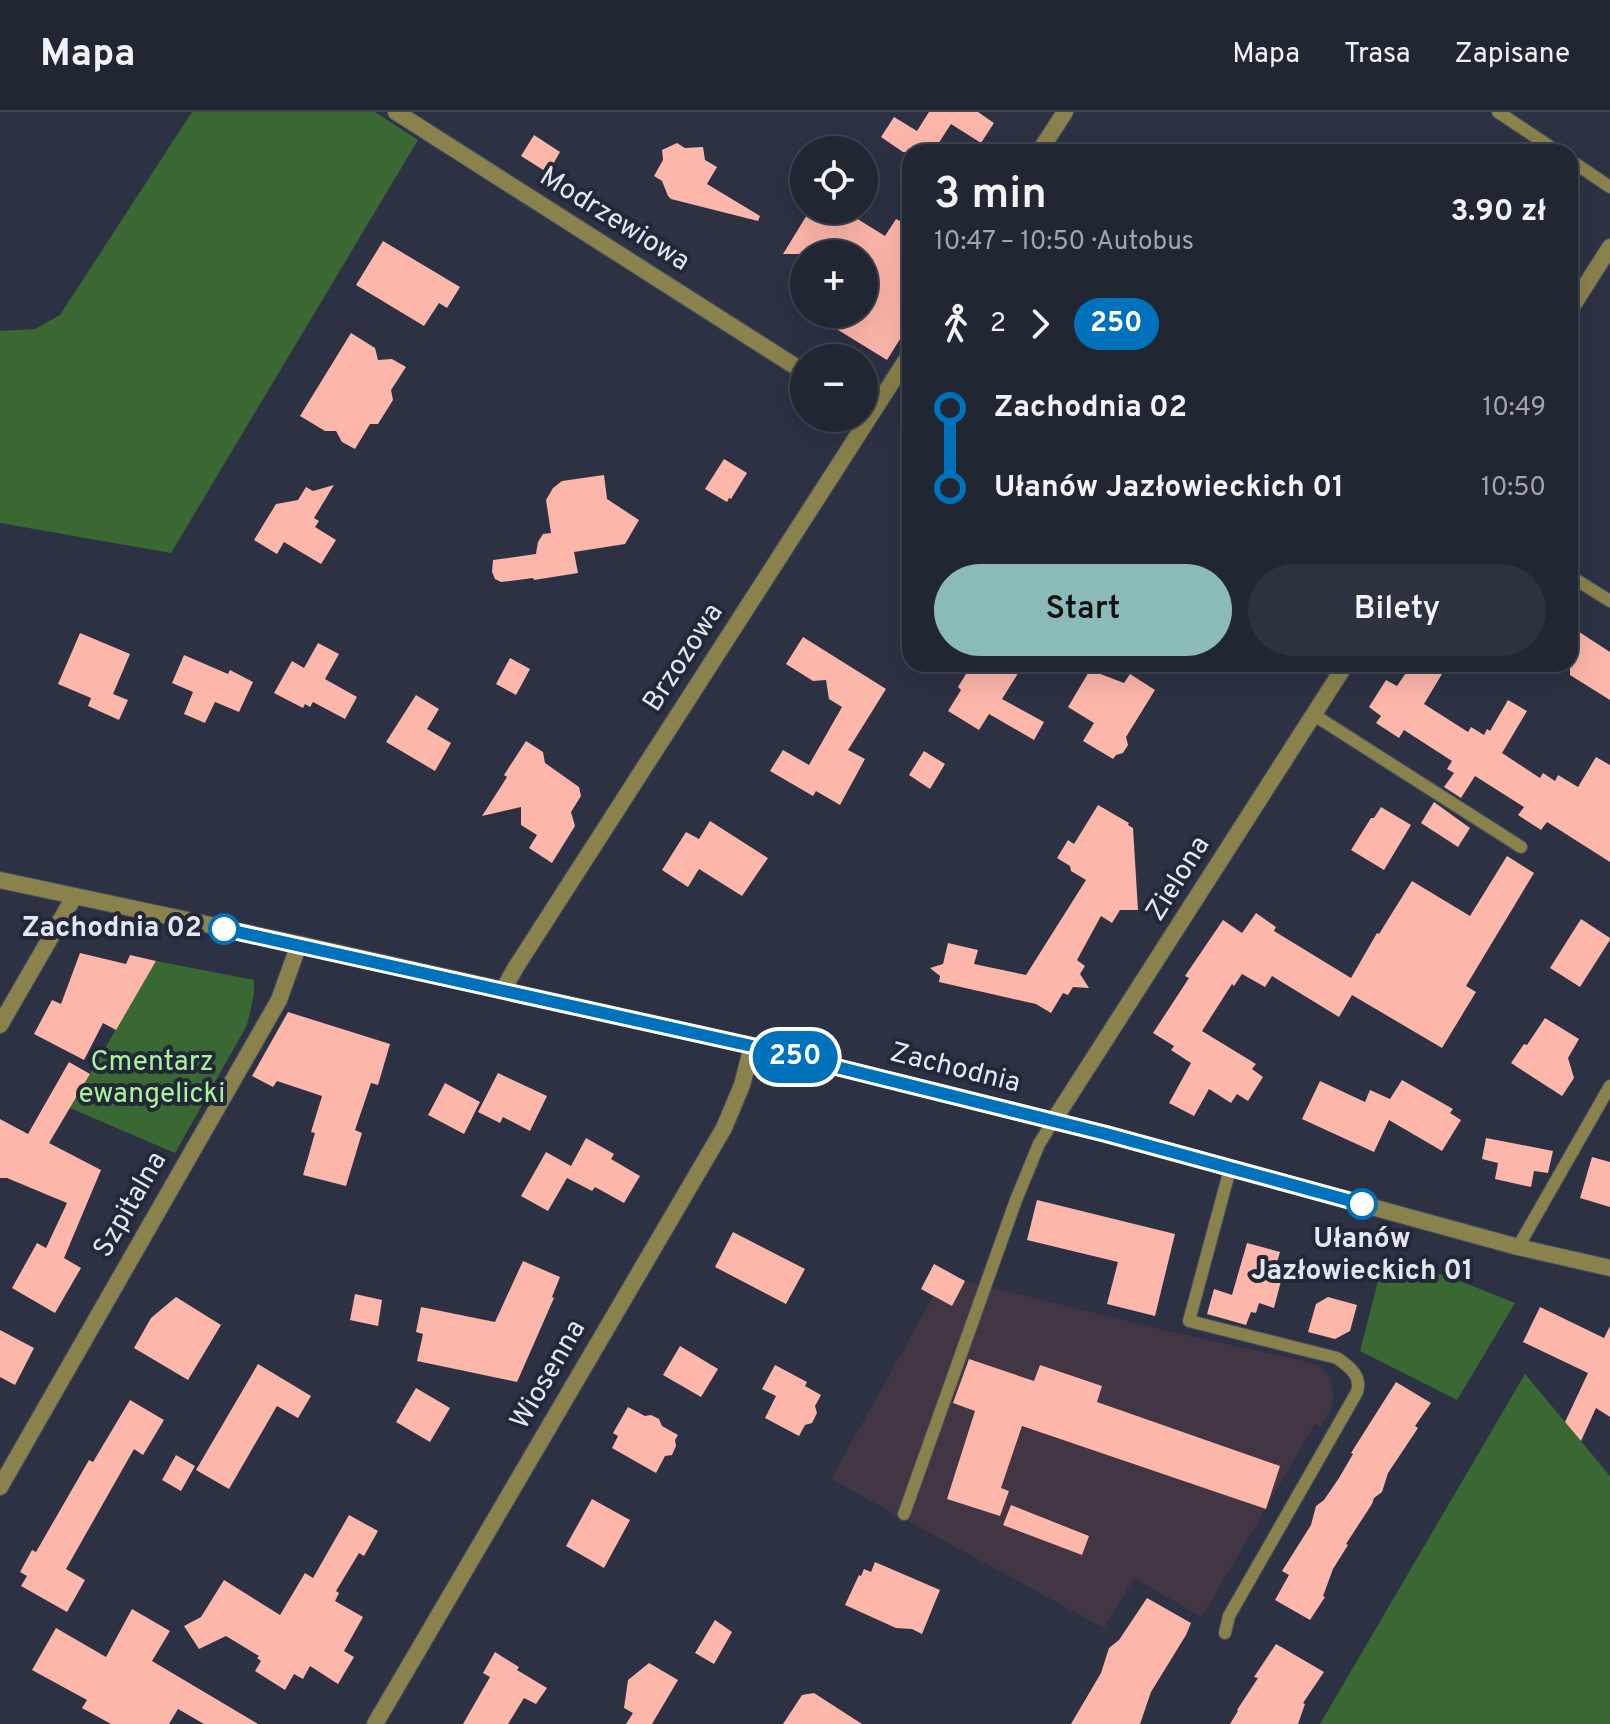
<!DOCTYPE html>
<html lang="pl">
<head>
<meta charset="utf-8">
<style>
  body { margin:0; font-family:Overpass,sans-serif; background:#2d323f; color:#f1f3f6; height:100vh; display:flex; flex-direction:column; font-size:30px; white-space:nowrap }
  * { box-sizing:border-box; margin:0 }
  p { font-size:26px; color:#a2a5ac }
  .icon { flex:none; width:44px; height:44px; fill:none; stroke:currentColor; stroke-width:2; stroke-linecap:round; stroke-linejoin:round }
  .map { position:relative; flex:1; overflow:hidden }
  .details { position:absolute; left:902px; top:32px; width:676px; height:528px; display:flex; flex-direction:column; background:#212633; border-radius:24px; box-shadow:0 8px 32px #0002,0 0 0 2px #3e434e }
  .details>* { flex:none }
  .badge { padding:0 16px; border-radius:26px; font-size:28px; line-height:52px }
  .controls { position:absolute; left:790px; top:24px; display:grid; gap:16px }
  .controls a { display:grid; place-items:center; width:88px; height:88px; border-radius:50%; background:#212633; box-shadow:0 8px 32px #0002,0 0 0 2px #3e434e; font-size:40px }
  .map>.badge { position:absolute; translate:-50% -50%; box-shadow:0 0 0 4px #fff }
  .legs { display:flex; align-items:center; gap:12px; height:88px; padding:0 32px; font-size:26px }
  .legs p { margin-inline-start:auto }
  .head { display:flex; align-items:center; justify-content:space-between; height:136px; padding:0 32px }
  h1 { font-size:44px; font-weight:600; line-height:60px }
  .primary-button { display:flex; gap:16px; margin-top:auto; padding:16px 32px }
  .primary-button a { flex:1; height:92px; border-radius:48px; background:#8bbbb9; color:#111; font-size:32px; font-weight:600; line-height:92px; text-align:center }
  .primary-button a+a { background:#2d323f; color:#f1f3f6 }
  ul { padding:0 32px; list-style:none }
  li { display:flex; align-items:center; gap:28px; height:80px; font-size:30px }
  li i { display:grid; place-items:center; width:12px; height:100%; margin:0 10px; background:currentColor }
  li i::after { content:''; width:20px; height:20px; margin:-10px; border:6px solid; border-radius:50%; background:#212633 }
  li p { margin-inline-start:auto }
  li:first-child i { background:linear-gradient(#0000 50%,currentColor 0) }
  li:last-child i { background:linear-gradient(currentColor 50%,#0000 0) }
  header { display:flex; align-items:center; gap:48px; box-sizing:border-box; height:112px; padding:0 40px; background:#212633; border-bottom:2px solid #3e434e }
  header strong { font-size:38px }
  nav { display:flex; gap:44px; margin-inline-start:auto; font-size:28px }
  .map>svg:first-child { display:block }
  .commercial { fill:#423544 }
  .green { fill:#3a6833 }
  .building { fill:#fdb6aa }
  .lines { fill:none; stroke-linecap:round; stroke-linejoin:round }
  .lane-casing { stroke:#494f60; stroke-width:14 }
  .street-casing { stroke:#494f60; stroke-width:18 }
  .lane { stroke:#89824c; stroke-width:12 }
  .street { stroke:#89824c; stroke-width:16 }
  .line-1-casing { stroke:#fff; stroke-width:18 }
  .line-1 { stroke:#0072bc; stroke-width:12 }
  .stop-1-dot { fill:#fff; stroke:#0072bc; stroke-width:4 }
  .labels { text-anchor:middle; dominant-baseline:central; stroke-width:8; stroke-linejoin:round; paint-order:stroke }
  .street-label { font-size:28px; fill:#e3e7f3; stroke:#232839 }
  .stop-label { font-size:28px; font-weight:bold; fill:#e3e7f3; stroke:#232839; text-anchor:end }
  .park-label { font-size:28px; fill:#a9f39d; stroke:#232839 }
</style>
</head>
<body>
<header>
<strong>Mapa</strong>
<nav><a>Mapa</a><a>Trasa</a><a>Zapisane</a></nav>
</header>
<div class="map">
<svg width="1610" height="1612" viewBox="0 0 1610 1612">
  <rect width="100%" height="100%" fill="#2c3244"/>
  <path class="commercial" d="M 947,1159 L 965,1169 L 1172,1220 L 1309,1250 L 1321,1255 L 1329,1264 L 1333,1282 L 1332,1293 L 1321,1316 L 1315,1312 L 1202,1505 L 1134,1466 L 1104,1516 L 831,1367 L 933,1185 L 936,1185 L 940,1173 Z"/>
  <g class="green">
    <path d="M 192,0 L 375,0 L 418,28 L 171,441 L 0,411 L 0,219 L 35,217 L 60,203 Z"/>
    <path d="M 156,849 L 254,868 L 254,882 L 247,913 L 175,1041 L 70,996 Z"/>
    <path d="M 1384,1146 L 1450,1165 L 1515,1191 L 1457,1288 L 1360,1239 Z"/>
    <path d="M 1525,1262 L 1610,1364 L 1610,1612 L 1320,1612 Z"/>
  </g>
  <g class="building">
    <path d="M 929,0 L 978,0 L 994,11 L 981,31 L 951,12 L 938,32 L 950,40 L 903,40 L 881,25 L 894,5 L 917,19 Z"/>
    <path d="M 534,23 L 560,40 L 548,61 L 521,44 Z"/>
    <path d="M 677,31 L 685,36 L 703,35 L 705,48 L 717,55 L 707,72 L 760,104 L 758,109 L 671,87 L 668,84 L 662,69 L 654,64 L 663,48 L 662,38 Z"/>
    <path d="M 810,98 L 843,98 L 885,124 L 896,107 L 910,114 L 910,211 L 887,248 L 812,202 L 864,202 L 864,142 L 783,142 Z"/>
    <path d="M 383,129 L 460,175 L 447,196 L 439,191 L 424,214 L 356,173 Z"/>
    <path d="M 351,221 L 375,236 L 378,248 L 392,247 L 406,255 L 391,278 L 393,288 L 378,312 L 370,312 L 355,337 L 342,330 L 336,319 L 325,319 L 300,304 Z"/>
    <path d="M 724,347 L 747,361 L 731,387 L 729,386 L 727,390 L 705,377 Z"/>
    <path d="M 604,363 L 607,387 L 639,408 L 625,432 L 574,440 L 578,461 L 534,468 L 533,466 L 501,470 L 495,467 L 492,460 L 493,448 L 536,442 L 538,430 L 543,422 L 551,421 L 546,388 L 553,376 L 562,369 Z"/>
    <path d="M 334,373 L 314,406 L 319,409 L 315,415 L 336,428 L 321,452 L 284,430 L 277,442 L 254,428 L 276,392 L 298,388 L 306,375 L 313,379 Z"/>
    <path d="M 1570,514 L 1610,540 L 1610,588 L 1570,563 Z"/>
    <path d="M 80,521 L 130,542 L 113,582 L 128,588 L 119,608 L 88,594 L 91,586 L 58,572 Z"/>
    <path d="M 803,525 L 886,577 L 848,638 L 865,647 L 840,693 L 816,679 L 813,684 L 770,659 L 783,638 L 809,653 L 842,595 L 829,587 L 826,568 L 813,569 L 786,552 Z"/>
    <path d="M 318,531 L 339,542 L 325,567 L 357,585 L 345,607 L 313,590 L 310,595 L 305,592 L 303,596 L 274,581 L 292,549 L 304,556 Z"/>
    <path d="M 184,543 L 228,562 L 230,558 L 253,570 L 239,600 L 215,590 L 205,611 L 184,602 L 193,580 L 172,571 Z"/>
    <path d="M 510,546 L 530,557 L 516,583 L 496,572 Z"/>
    <path d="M 972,552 L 1024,552 L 1002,587 L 1044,610 L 1034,628 L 989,602 L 979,618 L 948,599 L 961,578 L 958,575 Z"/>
    <path d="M 1412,552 L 1448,552 L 1424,592 L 1468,620 L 1471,615 L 1484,623 L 1487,617 L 1490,619 L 1508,588 L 1527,599 L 1502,641 L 1540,666 L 1543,661 L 1555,669 L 1558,663 L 1578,675 L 1596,645 L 1610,653 L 1610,750 L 1547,710 L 1541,718 L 1518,703 L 1524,695 L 1475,664 L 1461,686 L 1444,675 L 1454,661 L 1447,657 L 1452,649 L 1404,618 L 1399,626 L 1376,611 L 1381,604 L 1369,595 L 1386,568 L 1397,574 Z"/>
    <path d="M 1090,558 L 1124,571 L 1130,562 L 1155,578 L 1126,625 L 1128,633 L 1123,641 L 1116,643 L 1113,647 L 1083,629 L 1094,611 L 1068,595 Z"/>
    <path d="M 416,583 L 439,597 L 427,617 L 451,631 L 435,659 L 386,630 Z"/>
    <path d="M 526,629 L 543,640 L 545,651 L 579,675 L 581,684 L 571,700 L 575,714 L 552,751 L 529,736 L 537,723 L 521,713 L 521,695 L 482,704 L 507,665 L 504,663 Z"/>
    <path d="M 924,639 L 945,652 L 930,677 L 909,663 Z"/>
    <path d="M 1434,690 L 1470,716 L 1458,735 L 1421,711 Z"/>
    <path d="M 1098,693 L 1129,711 L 1128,713 L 1133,716 L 1138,798 L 1120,798 L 1112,811 L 1101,804 L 1077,848 L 1085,854 L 1080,862 L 1089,876 L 1073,875 L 1068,883 L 1063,881 L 1051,901 L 1036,892 L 939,870 L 940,864 L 930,856 L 943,852 L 948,831 L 978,838 L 974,852 L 1026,863 L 1086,768 L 1071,759 L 1070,754 L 1057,746 L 1068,728 L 1074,732 Z"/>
    <path d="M 1381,695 L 1411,713 L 1384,758 L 1351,738 L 1371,706 L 1374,706 Z"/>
    <path d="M 710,709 L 768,746 L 742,784 L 699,757 L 688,775 L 662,758 L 686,720 L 699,727 Z"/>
    <path d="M 1507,744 L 1534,761 L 1466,874 L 1476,880 L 1442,936 L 1352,883 L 1339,905 L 1272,864 L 1265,875 L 1242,862 L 1234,874 L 1232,872 L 1202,919 L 1256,952 L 1252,957 L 1263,965 L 1248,989 L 1237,982 L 1231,991 L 1209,977 L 1194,1004 L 1169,991 L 1191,951 L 1171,938 L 1174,934 L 1153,921 L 1189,866 L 1185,864 L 1223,808 L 1242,821 L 1256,801 L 1276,815 L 1274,819 L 1351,866 L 1377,821 L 1379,822 L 1412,769 L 1470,804 Z"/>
    <path d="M 1581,807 L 1610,826 L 1610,828 L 1580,875 L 1550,856 Z"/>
    <path d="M 80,841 L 126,852 L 130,843 L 156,849 L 116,918 L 103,911 L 84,948 L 34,922 L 52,888 L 61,892 Z"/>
    <path d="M 288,900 L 390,932 L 378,973 L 371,971 L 355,1018 L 362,1021 L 346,1074 L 303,1063 L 315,1021 L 311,1020 L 322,984 L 277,969 L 273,975 L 252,964 Z"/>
    <path d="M 1545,906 L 1579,927 L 1568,946 L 1574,966 L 1562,984 L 1511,951 L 1524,932 L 1527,933 Z"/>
    <path d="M 69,950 L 90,962 L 49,1031 L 101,1058 L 64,1146 L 81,1156 L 55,1201 L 12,1176 L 37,1131 L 46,1136 L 67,1091 L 7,1066 L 0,1066 L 0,1007 L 28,1022 Z"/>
    <path d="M 498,961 L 547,984 L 530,1019 L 503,1005 L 500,1011 L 478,1000 Z"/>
    <path d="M 1402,968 L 1453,997 L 1450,1001 L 1461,1008 L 1442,1039 L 1389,1008 L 1374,1040 L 1302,1007 L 1320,969 L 1365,990 L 1370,978 L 1390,987 Z"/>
    <path d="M 445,971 L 480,990 L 464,1022 L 428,1003 Z"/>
    <path d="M 586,1026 L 614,1042 L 611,1047 L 640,1064 L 624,1091 L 595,1075 L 592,1079 L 567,1066 L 548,1099 L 521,1084 L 546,1040 L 571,1054 Z"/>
    <path d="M 1486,1026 L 1553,1039 L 1548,1061 L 1534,1059 L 1531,1075 L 1495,1067 L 1498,1051 L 1482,1047 Z"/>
    <path d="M 1592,1045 L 1610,1050 L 1610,1095 L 1580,1086 Z"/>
    <path d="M 1037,1088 L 1175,1122 L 1155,1204 L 1107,1192 L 1118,1150 L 1027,1128 Z"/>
    <path d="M 733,1120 L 805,1157 L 786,1192 L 715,1155 Z"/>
    <path d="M 1247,1131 L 1280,1140 L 1272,1167 L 1281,1169 L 1274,1196 L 1259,1191 L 1256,1201 L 1251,1200 L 1246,1213 L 1207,1202 L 1214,1177 L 1232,1183 Z"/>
    <path d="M 523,1149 L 560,1165 L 552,1185 L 554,1186 L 517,1270 L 417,1249 L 423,1222 L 416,1220 L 421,1195 L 495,1210 Z"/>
    <path d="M 934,1152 L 965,1169 L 952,1194 L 921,1177 Z"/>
    <path d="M 355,1182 L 382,1188 L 378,1214 L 350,1208 Z"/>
    <path d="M 176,1185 L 221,1213 L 188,1268 L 134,1236 L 151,1206 Z"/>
    <path d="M 1328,1185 L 1357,1193 L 1350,1219 L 1335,1227 L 1308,1220 L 1316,1192 Z"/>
    <path d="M 1540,1195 L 1604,1226 L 1610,1214 L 1610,1305 L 1596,1296 L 1581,1329 L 1565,1310 L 1588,1261 L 1523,1230 Z"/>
    <path d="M 0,1218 L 34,1236 L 15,1273 L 0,1265 Z"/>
    <path d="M 680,1234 L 718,1257 L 701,1285 L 663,1263 Z"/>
    <path d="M 969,1247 L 1034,1269 L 1040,1253 L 1102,1274 L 1097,1290 L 1280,1354 L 1266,1397 L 1022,1314 L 1001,1376 L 1009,1379 L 1000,1404 L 947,1387 L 975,1299 L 953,1291 Z"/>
    <path d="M 258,1252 L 311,1284 L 298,1306 L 277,1294 L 229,1377 L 196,1358 Z"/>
    <path d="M 775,1253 L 807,1270 L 805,1274 L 821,1283 L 815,1294 L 817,1301 L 812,1311 L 805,1313 L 799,1324 L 765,1306 L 776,1284 L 762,1277 Z"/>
    <path d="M 1396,1270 L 1431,1291 L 1415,1314 L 1418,1316 L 1388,1361 L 1382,1380 L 1374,1386 L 1372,1392 L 1346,1432 L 1348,1433 L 1333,1457 L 1323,1484 L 1325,1485 L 1310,1508 L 1275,1488 L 1289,1463 L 1282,1459 L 1311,1413 L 1316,1394 L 1324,1388 L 1339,1366 L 1353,1342 L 1351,1341 Z"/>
    <path d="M 416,1276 L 450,1296 L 430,1330 L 396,1310 Z"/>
    <path d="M 130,1288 L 164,1308 L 143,1343 L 134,1337 L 66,1457 L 85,1468 L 67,1500 L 21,1474 L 27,1464 L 20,1460 L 32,1438 L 36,1440 L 89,1348 L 93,1350 Z"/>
    <path d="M 628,1295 L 645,1304 L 651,1303 L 659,1307 L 662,1314 L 678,1323 L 675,1328 L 676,1334 L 672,1343 L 665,1344 L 656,1361 L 612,1336 L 618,1324 L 613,1321 Z"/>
    <path d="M 176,1343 L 195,1354 L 181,1379 L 162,1368 Z"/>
    <path d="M 592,1387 L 630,1408 L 604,1456 L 566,1434 Z"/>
    <path d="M 1011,1393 L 1089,1424 L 1082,1443 L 1003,1413 Z"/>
    <path d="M 349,1403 L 378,1419 L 364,1444 L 359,1441 L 336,1479 L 339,1481 L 335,1489 L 363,1505 L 344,1539 L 354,1545 L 338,1572 L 310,1554 L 303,1567 L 294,1562 L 285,1578 L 255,1559 L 261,1549 L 257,1546 L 259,1544 L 226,1524 L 199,1537 L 184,1514 L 201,1505 L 224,1468 L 280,1503 L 305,1461 L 313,1466 Z"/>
    <path d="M 875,1450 L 940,1478 L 922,1522 L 912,1517 L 896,1516 L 845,1493 L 859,1463 L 861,1464 L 864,1457 L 871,1460 Z"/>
    <path d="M 1147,1486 L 1191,1511 L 1186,1523 L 1151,1580 L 1140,1612 L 1071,1612 L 1101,1561 L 1109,1536 L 1119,1528 Z"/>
    <path d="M 132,1497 L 170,1519 L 152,1549 L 258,1612 L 204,1612 L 178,1597 L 169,1612 L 111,1612 L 82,1596 L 87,1588 L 32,1558 L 56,1516 L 106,1545 Z"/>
    <path d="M 715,1508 L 732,1520 L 714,1552 L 695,1541 Z"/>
    <path d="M 1276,1532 L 1324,1560 L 1303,1591 L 1305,1592 L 1298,1612 L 1230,1612 L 1238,1599 L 1237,1598 L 1258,1566 L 1254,1565 Z"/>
    <path d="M 495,1540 L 519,1555 L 517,1558 L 547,1576 L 536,1592 L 524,1586 L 508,1612 L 463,1612 L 490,1565 L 483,1561 Z"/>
    <path d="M 649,1551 L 678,1568 L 652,1612 L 626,1612 L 633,1601 L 624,1596 L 628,1568 Z"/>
    <path d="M 814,1581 L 862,1612 L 783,1612 L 802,1583 Z"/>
  </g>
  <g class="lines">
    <g class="lane-casing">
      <g id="lane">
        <path d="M 1498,0 L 1558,40"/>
        <path d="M 1570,48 L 1610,75"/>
        <path d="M 1570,464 L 1610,489"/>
        <path d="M 1314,603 L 1521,735"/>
        <path d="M 1518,1135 L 1610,974"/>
        <path d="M 904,1402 L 1016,1088 L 1039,1032 L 1054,1008"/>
        <path d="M 1225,1521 L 1229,1504 L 1357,1280 C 1362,1264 1350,1255 1337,1246 L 1189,1209 L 1230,1057"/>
      </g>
    </g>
    <g class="street-casing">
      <g id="street">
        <path d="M 396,0 L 804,260"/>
        <path d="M 1039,40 L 1065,0"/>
        <path d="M 1570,198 L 1610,135"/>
        <path d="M 0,768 L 299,832 L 752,934 L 1106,1022 L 1518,1135 L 1610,1156"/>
        <path d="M 503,878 L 516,855 L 910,242"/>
        <path d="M 0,913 L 74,785"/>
        <path d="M 1054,1008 L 1346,552"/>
        <path d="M 0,1375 L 279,888 L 299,832"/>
        <path d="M 375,1612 L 724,1016 L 742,973 L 752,934"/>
      </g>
    </g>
    <use href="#lane" class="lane"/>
    <use href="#street" class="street"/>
  </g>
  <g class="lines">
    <g class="line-1-casing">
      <path id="line-1" d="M 224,817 L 752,934 L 1106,1022 L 1362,1092"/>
    </g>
    <use href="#line-1" class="line-1"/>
  </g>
  <g class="stop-1-dot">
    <circle cx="224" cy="817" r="14"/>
    <circle cx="1362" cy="1092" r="14"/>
  </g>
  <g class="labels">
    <g class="street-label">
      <text transform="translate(614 108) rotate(32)">Modrzewiowa</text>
      <text transform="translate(684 546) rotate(-57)">Brzozowa</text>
      <text transform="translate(1179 767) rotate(-58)">Zielona</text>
      <text transform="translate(955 957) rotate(14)">Zachodnia</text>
      <text transform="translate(131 1093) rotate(-60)">Szpitalna</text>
      <text transform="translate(549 1263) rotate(-60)">Wiosenna</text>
    </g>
    <g class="stop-label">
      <text x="202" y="817">Zachodnia 02</text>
      <text x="1362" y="1128" text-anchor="middle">Ułanów<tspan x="1362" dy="32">Jazłowieckich 01</tspan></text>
    </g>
    <g class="park-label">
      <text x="152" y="951">Cmentarz<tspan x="152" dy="32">ewangelicki</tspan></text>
    </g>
  </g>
</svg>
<div class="controls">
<a><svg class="icon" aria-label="locate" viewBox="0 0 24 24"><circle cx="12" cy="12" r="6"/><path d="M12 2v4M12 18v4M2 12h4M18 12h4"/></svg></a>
<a>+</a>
<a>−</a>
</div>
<b class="badge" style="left:795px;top:945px;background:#0072bc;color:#fff">250</b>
<section class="details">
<div class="head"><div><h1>3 min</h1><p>10:47 – 10:50 · Autobus</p></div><b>3.90 zł</b></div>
<div class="legs"><svg class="icon" aria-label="walk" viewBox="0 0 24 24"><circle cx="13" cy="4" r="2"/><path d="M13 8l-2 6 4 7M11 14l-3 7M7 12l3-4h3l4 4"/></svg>2<svg class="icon" aria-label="forward" viewBox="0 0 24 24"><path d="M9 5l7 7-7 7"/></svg><b class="badge" style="background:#0072bc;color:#fff">250</b></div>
<ul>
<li><i style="color:#0072bc"></i><b>Zachodnia 02</b><p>10:49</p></li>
<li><i style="color:#0072bc"></i><b>Ułanów Jazłowieckich 01</b><p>10:50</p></li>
</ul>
<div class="primary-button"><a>Start</a><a>Bilety</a></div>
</section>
</div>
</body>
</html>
